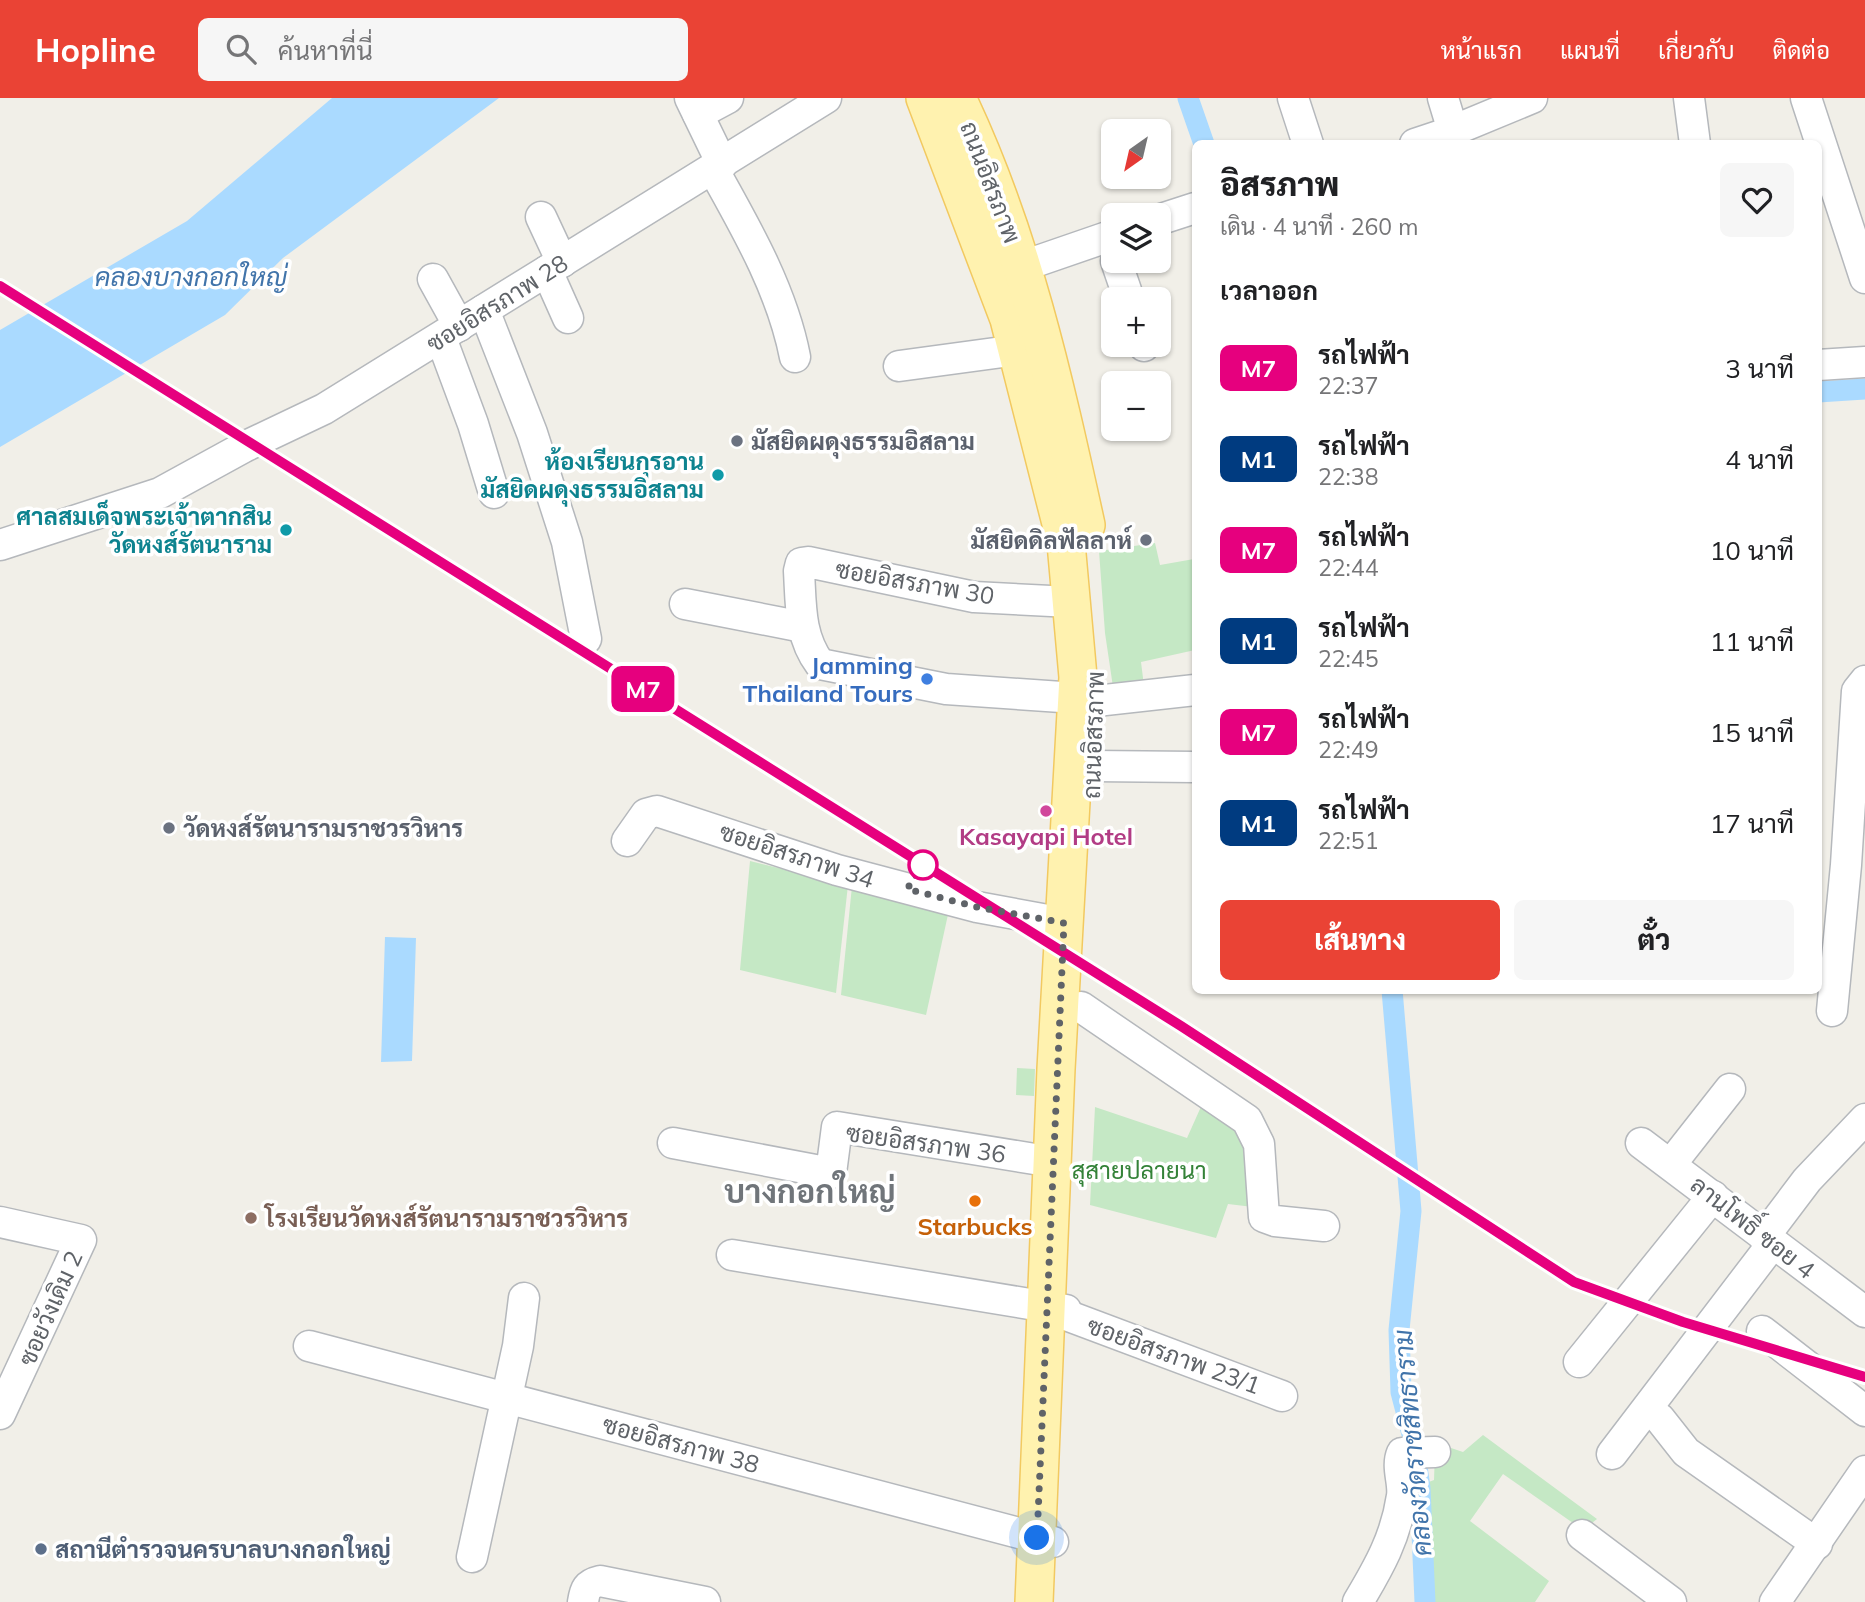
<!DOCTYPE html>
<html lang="th">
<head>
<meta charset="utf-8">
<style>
  body { margin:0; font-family:Mulish,Sarabun,sans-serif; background:#f6f6f6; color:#202124; height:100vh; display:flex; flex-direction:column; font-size:26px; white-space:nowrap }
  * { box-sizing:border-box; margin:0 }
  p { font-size:23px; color:#757577 }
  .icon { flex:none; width:38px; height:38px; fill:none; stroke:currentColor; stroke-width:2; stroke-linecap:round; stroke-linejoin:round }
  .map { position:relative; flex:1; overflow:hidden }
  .sheet { position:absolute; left:1192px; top:42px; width:630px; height:854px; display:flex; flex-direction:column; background:#fff; border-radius:10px; box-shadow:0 2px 5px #0004 }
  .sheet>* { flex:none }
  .badge { padding:0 14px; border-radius:10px; font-size:24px; line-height:46px }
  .needle { width:46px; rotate:214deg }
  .controls { position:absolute; left:1101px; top:21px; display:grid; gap:14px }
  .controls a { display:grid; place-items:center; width:70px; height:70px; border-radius:10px; background:#fff; box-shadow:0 2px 5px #0004; font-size:35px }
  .you { position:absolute; width:35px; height:35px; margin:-18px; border:5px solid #fff; border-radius:50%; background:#1a73e8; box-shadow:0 0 0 10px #1a73e833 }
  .map>.badge { position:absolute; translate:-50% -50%; box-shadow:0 0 0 4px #fff }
  h2 { padding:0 28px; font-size:26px; line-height:63px }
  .round { display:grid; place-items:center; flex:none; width:74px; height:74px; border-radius:10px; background:#f6f6f6 }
  .head { display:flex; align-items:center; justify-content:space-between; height:119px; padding:0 28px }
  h1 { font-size:33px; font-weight:800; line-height:52px }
  .button { display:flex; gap:14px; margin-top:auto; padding:14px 28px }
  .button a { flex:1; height:80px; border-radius:10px; background:#ea4335; color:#fff; font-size:28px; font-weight:800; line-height:80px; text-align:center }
  .button a+a { background:#f6f6f6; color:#202124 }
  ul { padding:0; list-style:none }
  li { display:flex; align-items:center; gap:21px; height:91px; padding:0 28px }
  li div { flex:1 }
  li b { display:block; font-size:26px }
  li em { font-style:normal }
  li .badge { min-width:77px; font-weight:700; text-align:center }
  header { display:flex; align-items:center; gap:42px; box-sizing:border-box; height:98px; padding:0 35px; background:#ea4335; color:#fff }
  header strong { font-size:33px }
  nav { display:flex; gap:38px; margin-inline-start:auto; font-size:24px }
  .search { width:490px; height:63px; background:#f6f6f6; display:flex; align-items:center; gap:18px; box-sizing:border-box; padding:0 24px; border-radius:10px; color:#757577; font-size:26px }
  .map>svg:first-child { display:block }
  .green { fill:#c5e8c5 }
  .water { fill:#aadaff }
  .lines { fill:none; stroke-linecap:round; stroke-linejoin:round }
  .canal { stroke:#aadaff; stroke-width:21 }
  .minor-casing { stroke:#b5b8bc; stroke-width:33 }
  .major-casing { stroke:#f2c960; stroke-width:40 }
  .minor { stroke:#fff; stroke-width:30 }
  .major { stroke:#fff2af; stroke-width:37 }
  .line-casing { stroke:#fff; stroke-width:16 }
  .line { stroke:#e6007e; stroke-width:10 }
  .walk { stroke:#5f6368; stroke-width:7; stroke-dasharray:0 12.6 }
  .worship-dot { fill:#6b7280; stroke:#fff; stroke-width:2.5 }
  .culture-dot { fill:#0f9aa8; stroke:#fff; stroke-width:2.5 }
  .shop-dot { fill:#3f7fe0; stroke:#fff; stroke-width:2.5 }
  .hotel-dot { fill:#d1479c; stroke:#fff; stroke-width:2.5 }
  .stop-dot { fill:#fff; stroke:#e6007e; stroke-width:3.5 }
  .food-dot { fill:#e8710a; stroke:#fff; stroke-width:2.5 }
  .education-dot { fill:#8d6e63; stroke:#fff; stroke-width:2.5 }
  .service-dot { fill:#5c6f8a; stroke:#fff; stroke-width:2.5 }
  .labels { text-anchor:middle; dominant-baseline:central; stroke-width:7; stroke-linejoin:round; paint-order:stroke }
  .street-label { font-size:24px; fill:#5f6368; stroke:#fff }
  .worship-label { font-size:24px; font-weight:bold; fill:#5b616d; stroke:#fff; text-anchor:start }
  .culture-label { font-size:24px; font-weight:bold; fill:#0d838f; stroke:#fff; text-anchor:end }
  .shop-label { font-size:24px; font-weight:bold; fill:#366cbe; stroke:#fff; text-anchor:end }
  .hotel-label { font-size:24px; font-weight:bold; fill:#b23c85; stroke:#fff }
  .park-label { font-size:24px; fill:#348238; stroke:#fff }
  .education-label { font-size:24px; font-weight:bold; fill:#785e54; stroke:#fff; text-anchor:start }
  .food-label { font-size:24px; font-weight:bold; fill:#c56008; stroke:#fff }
  .service-label { font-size:24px; font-weight:bold; fill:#4e5e75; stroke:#fff; text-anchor:start }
  .water-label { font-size:26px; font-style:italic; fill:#4174aa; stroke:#fff }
  .district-label { font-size:32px; font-weight:bold; fill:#70757a; stroke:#fff }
</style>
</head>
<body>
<header>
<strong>Hopline</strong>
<div class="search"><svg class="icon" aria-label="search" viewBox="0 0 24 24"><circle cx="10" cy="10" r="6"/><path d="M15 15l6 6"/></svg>ค้นหาที่นี่</div>
<nav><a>หน้าแรก</a><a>แผนที่</a><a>เกี่ยวกับ</a><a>ติดต่อ</a></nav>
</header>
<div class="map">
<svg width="1865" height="1504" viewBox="0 0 1865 1504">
  <rect width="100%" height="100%" fill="#f1efe8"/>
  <g class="green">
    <path d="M 1155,445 L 1160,467 L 1194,461 L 1195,552 L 1141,564 L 1144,588 L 1113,589 L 1105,535 L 1099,453 Z"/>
    <path d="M 750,763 L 848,787 L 836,895 L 740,872 Z"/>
    <path d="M 852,788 L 949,812 L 926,917 L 841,897 Z"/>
    <path d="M 1017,970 L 1035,971 L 1034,998 L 1016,997 Z"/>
    <path d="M 1204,1002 L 1253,1046 L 1253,1109 L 1228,1106 L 1216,1140 L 1090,1107 L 1095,1009 L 1187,1040 Z"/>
    <path d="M 1483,1337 L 1597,1421 L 1583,1432 L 1503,1376 L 1470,1423 L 1549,1483 L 1535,1504 L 1431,1504 L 1426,1385 L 1434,1382 L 1435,1354 L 1451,1350 L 1463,1354 Z"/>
  </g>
  <g class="water">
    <path d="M 332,0 L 499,0 L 283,160 L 225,217 L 0,349 L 0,232 L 187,123 Z"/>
    <path d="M 385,839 L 416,840 L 412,963 L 381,964 Z"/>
  </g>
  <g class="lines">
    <g class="canal">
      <path d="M 1188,0 L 1204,46"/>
      <path d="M 1818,294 L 1865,291"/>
      <path d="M 1392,892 L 1411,1113 L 1399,1232 L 1401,1294 L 1413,1340 L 1420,1390 L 1425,1504"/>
    </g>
    <g class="minor-casing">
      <g id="minor">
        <path d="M 690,0 L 722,66"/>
        <path d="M 1293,0 L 1308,46"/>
        <path d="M 1443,0 L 1453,33"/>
        <path d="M 1689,0 L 1695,46"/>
        <path d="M 1806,0 L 1865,180"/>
        <path d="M 698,16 L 728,0"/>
        <path d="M 1415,46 L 1445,36 L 1532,0"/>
        <path d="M 713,71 C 746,130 782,192 795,259"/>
        <path d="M 541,119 L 562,164"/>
        <path d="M 1158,122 L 1195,110"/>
        <path d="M 1116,163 L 1129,201"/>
        <path d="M 1023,168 L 1113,137"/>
        <path d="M 547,173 L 568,220"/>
        <path d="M 433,181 L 459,228"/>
        <path d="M 484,212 L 532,335 L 567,444 L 586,541"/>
        <path d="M 441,240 L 473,326 L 494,395"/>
        <path d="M 1144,247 L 1144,248"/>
        <path d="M 1818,267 L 1865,264"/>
        <path d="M 899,268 L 1017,252"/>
        <path d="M 0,447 L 160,395 L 244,349 L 324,311 L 826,0"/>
        <path d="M 1071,504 L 974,499 L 808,464 L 801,465 L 799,473 C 801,506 799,538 820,566 L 946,591 L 1076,600"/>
        <path d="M 685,506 L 803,529"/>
        <path d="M 1096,603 L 1195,592"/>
        <path d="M 1093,668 L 1195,669"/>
        <path d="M 627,743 L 646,716 L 657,713 L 837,772 L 977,809 L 1064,825"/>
        <path d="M 1081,909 L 1247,1022 L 1259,1046 L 1264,1119 L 1275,1123 L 1324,1128"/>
        <path d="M 1832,913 L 1846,767 L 1857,593 L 1865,583"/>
        <path d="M 673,1045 L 831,1075 L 837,1029 L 1053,1064"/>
        <path d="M 1641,1045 L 1865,1214"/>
        <path d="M 1671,1066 L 1730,991"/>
        <path d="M 0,1124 L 81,1142 L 0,1316"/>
        <path d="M 1764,1139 L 1807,1082 L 1865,1021"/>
        <path d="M 732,1157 L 1066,1212"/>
        <path d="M 1066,1217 L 1282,1298"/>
        <path d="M 1762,1233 L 1865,1313"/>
        <path d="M 309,1248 L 1053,1444"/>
        <path d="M 1579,1264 L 1713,1098"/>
        <path d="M 1660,1321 L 1686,1354 L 1817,1446"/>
        <path d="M 1612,1356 L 1773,1145"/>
        <path d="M 1582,1437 L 1671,1504"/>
        <path d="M 472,1459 L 518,1248 L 524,1200"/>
        <path d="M 583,1504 C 585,1491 587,1486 600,1483 L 705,1504"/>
        <path d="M 1358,1504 C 1379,1469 1396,1439 1402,1398 C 1404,1384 1396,1369 1402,1355 L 1435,1354"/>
        <path d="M 1775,1504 L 1865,1373"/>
      </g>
    </g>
    <g class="major-casing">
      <g id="major">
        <path d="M 925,0 L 1009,221 L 1066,445 L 1078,579 L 1056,971 L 1034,1504"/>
        <path d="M 957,0 C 1022,136 1054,281 1086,427"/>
      </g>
    </g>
    <use href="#minor" class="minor"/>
    <use href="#major" class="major"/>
  </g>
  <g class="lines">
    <g class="line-casing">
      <path id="line" d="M 0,188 L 1181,928 L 1574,1184 L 1683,1224 L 1865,1279"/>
    </g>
    <use href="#line" class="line"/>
    <path class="walk" d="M 923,767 L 907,791 L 977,809 L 1064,825 L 1037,1440"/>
  </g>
  <g class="worship-dot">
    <circle cx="737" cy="343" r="7"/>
    <circle cx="1146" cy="442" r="7"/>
    <circle cx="169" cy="730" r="7"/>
  </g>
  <g class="culture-dot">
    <circle cx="718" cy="377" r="7"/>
    <circle cx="286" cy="432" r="7"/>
  </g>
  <circle class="shop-dot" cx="927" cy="581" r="7"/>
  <circle class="hotel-dot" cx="1046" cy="713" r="7"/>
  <circle class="stop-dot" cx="923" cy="767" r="14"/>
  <circle class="food-dot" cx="975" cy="1103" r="7"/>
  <circle class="education-dot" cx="251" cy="1120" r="7"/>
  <circle class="service-dot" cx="41" cy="1451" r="7"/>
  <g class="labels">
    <g class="street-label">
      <text transform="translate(991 84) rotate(69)">ถนนอิสรภาพ</text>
      <text transform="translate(497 205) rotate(-32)">ซอยอิสรภาพ 28</text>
      <text transform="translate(915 484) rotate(10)">ซอยอิสรภาพ 30</text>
      <text transform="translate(1093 637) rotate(-88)">ถนนอิสรภาพ</text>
      <text transform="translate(797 757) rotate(18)">ซอยอิสรภาพ 34</text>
      <text transform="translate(926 1045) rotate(8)">ซอยอิสรภาพ 36</text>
      <text transform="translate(1753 1129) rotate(38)">ลานโพธิ์ ซอย 4</text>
      <text transform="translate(50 1210) rotate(-66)">ซอยวังเดิม 2</text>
      <text transform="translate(1174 1257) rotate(20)">ซอยอิสรภาพ 23/1</text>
      <text transform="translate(681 1346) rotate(15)">ซอยอิสรภาพ 38</text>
    </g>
    <g class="worship-label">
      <text x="751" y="343">มัสยิดผดุงธรรมอิสลาม</text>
      <text x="1132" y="442" text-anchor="end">มัสยิดดิลฟัลลาห์</text>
      <text x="183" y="730">วัดหงส์รัตนารามราชวรวิหาร</text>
    </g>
    <g class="culture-label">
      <text x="704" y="363">ห้องเรียนกุรอาน<tspan x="704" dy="28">มัสยิดผดุงธรรมอิสลาม</tspan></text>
      <text x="272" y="418">ศาลสมเด็จพระเจ้าตากสิน<tspan x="272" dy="28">วัดหงส์รัตนาราม</tspan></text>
    </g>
    <g class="shop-label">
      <text x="913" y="567">Jamming<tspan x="913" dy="28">Thailand Tours</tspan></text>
    </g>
    <g class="hotel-label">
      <text x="1046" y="738">Kasayapi Hotel</text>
    </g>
    <g class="park-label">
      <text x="1139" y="1072">สุสายปลายนา</text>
    </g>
    <g class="education-label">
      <text x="265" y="1120">โรงเรียนวัดหงส์รัตนารามราชวรวิหาร</text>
    </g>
    <g class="food-label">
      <text x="975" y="1128">Starbucks</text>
    </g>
    <g class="service-label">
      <text x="55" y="1451">สถานีตำรวจนครบาลบางกอกใหญ่</text>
    </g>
    <g class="water-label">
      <text x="191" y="178">คลองบางกอกใหญ่</text>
      <text transform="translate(1412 1345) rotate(-95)">คลองวัดราชสิทธาราม</text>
    </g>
    <g class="district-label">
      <text x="810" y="1093">บางกอกใหญ่</text>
    </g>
  </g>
</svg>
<div class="controls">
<a><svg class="needle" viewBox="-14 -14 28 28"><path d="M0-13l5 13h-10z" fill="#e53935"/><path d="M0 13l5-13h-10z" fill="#757577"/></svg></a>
<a><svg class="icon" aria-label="layers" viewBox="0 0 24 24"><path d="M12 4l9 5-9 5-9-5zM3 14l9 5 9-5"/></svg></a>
<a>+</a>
<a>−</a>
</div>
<div class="you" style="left:1037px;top:1440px"></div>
<b class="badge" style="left:643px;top:591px;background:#e6007e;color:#fff">M7</b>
<section class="sheet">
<div class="head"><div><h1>อิสรภาพ</h1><p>เดิน · 4 นาที · 260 m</p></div><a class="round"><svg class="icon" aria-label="heart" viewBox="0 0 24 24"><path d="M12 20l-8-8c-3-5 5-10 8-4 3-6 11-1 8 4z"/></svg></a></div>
<h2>เวลาออก</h2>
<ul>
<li><span class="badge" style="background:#e6007e;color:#fff">M7</span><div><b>รถไฟฟ้า</b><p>22:37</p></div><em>3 นาที</em></li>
<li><span class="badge" style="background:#003b80;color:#fff">M1</span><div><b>รถไฟฟ้า</b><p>22:38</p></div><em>4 นาที</em></li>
<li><span class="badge" style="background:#e6007e;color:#fff">M7</span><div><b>รถไฟฟ้า</b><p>22:44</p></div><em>10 นาที</em></li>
<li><span class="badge" style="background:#003b80;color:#fff">M1</span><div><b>รถไฟฟ้า</b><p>22:45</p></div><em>11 นาที</em></li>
<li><span class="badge" style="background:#e6007e;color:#fff">M7</span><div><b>รถไฟฟ้า</b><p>22:49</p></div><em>15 นาที</em></li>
<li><span class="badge" style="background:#003b80;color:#fff">M1</span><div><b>รถไฟฟ้า</b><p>22:51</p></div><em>17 นาที</em></li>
</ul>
<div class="button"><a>เส้นทาง</a><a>ตั๋ว</a></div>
</section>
</div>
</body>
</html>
